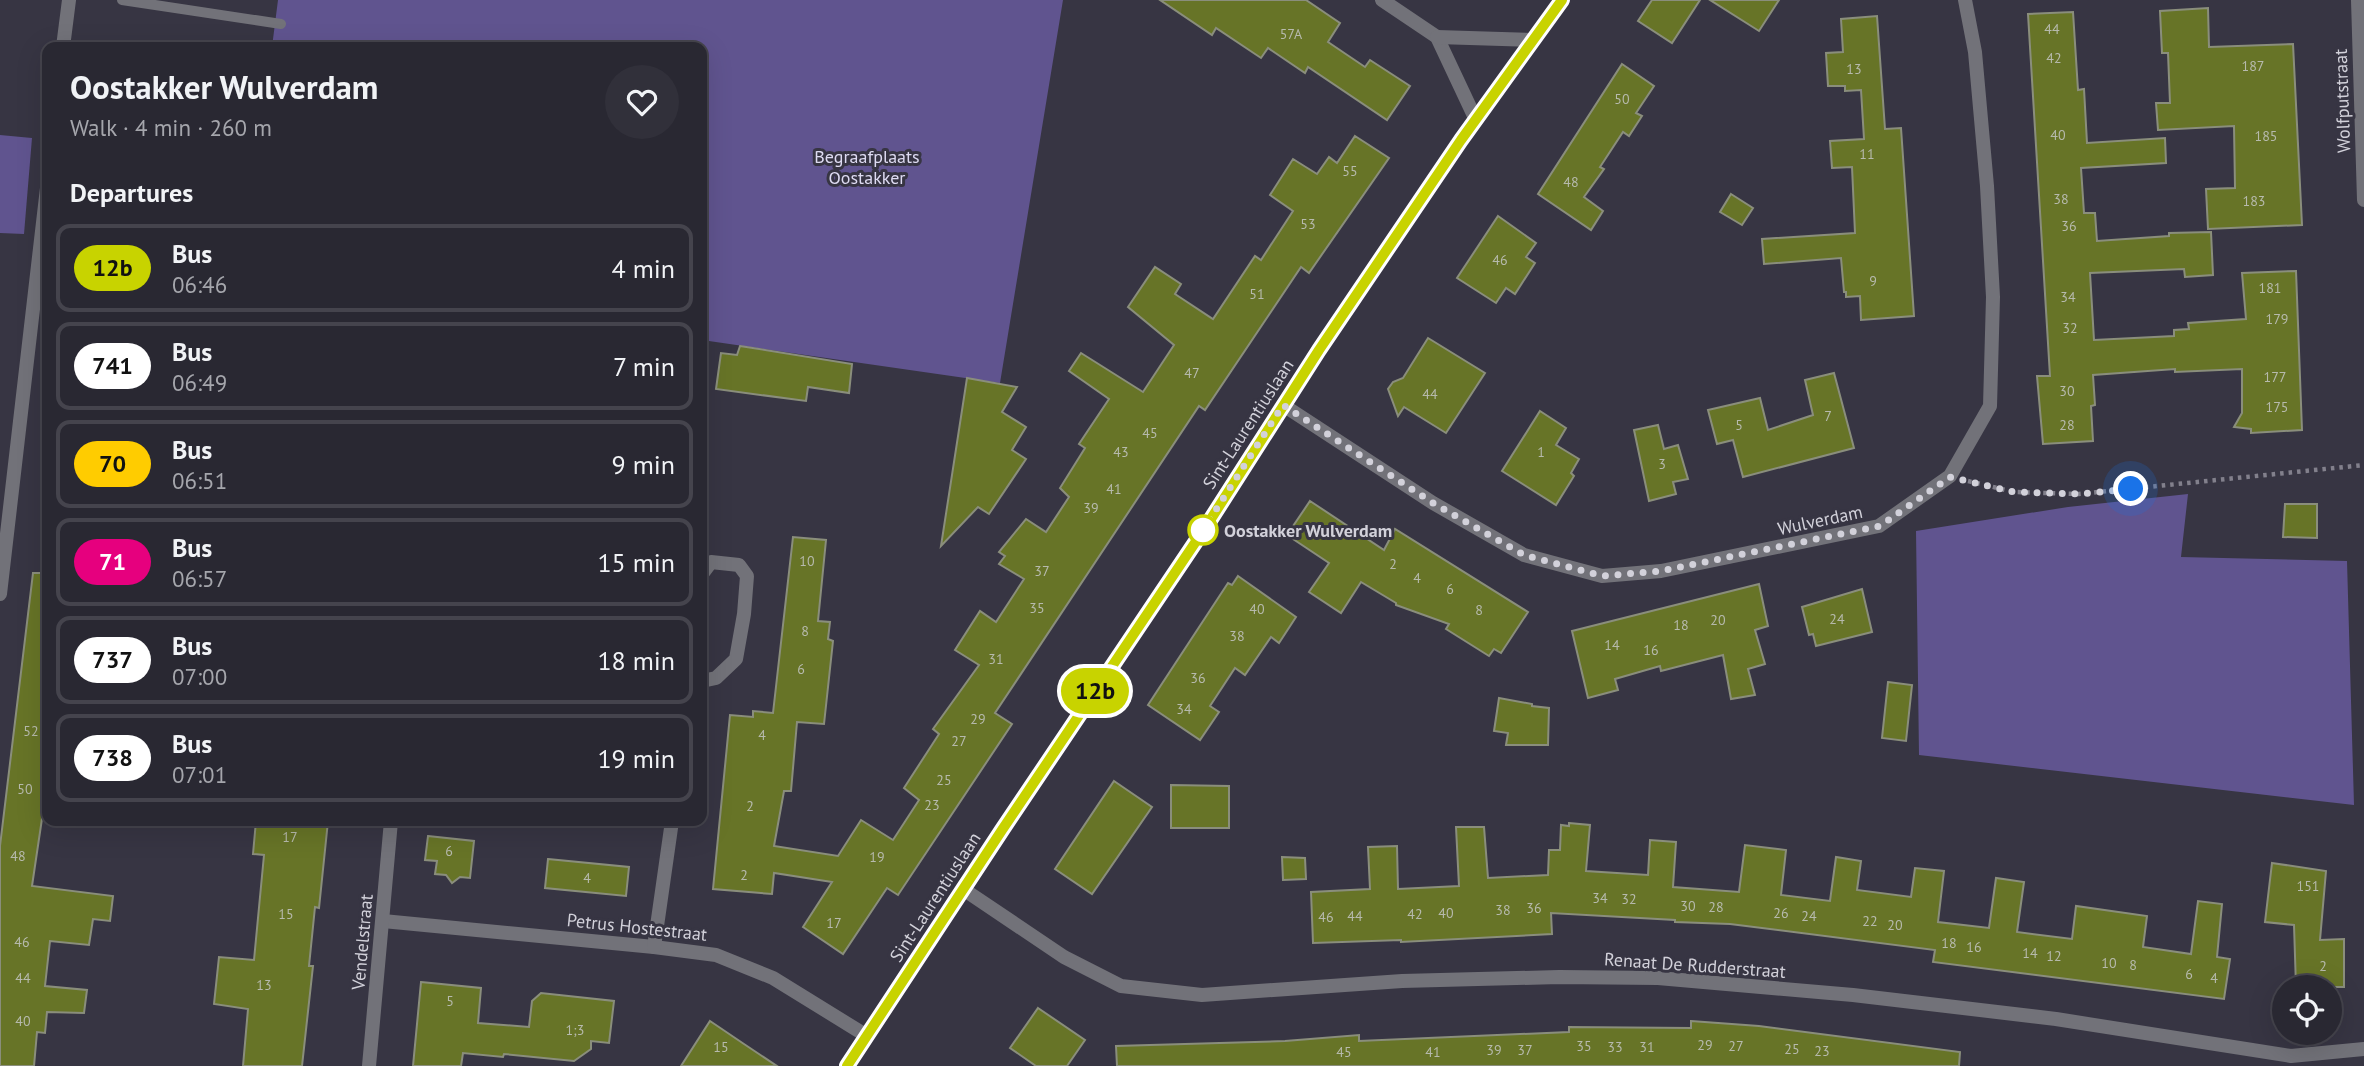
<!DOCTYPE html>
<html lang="en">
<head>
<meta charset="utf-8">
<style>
  body { margin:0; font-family:"PT Sans",sans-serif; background:#31303a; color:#f1f3f6; height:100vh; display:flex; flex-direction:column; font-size:26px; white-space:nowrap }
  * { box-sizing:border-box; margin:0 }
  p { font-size:23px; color:#a5a6ac }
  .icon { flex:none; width:38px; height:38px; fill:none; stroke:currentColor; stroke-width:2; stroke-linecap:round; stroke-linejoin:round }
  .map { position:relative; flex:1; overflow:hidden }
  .drawer { position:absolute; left:42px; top:42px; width:665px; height:784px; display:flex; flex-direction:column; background:#292832; border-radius:14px; box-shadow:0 7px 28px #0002,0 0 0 2px #45444d }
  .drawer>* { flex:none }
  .badge { padding:0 14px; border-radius:23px; font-size:24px; line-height:46px }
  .tools { position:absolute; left:2272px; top:975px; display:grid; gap:14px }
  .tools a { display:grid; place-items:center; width:70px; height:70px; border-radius:50%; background:#292832; box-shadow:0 7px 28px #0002,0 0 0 2px #45444d; font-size:35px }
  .you { position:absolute; width:35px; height:35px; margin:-18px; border:5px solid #fff; border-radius:50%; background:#1a73e8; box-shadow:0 0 0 10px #1a73e833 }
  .map>.badge { position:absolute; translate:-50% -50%; box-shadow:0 0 0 4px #fff }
  h2 { padding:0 28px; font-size:26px; line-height:63px }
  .round { display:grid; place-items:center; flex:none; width:74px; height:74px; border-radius:37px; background:#31303a }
  .headline { display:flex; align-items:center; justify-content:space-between; height:119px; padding:0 28px }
  h1 { font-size:33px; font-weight:600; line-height:52px }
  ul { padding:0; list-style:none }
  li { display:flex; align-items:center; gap:21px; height:88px; margin:0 14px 10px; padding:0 14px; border:4px solid #45444d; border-radius:14px }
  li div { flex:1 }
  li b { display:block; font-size:26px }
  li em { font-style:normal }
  li .badge { min-width:77px; font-weight:700; text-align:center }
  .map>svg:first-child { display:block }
  .green { fill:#60548f }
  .building { fill:#677427; stroke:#8a8e7c; stroke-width:2 }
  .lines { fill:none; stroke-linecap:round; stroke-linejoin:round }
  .path { stroke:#82808c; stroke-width:4.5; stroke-dasharray:3.5 5; stroke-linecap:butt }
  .service { stroke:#727279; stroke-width:10 }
  .minor { stroke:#727279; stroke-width:14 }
  .tertiary { stroke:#727279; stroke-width:14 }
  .line-casing { stroke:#fff; stroke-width:16 }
  .line { stroke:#c8d300; stroke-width:10 }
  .walk { stroke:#d2d1da; stroke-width:7; stroke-dasharray:0 12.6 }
  .stop-dot { fill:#fff; stroke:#c8d300; stroke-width:3.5 }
  .labels { text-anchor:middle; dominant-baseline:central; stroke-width:6; stroke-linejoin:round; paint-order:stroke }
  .number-label { font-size:14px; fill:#b7baad }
  .street-label { font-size:18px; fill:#d2d1da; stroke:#373543 }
  .park-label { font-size:18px; fill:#dedbf2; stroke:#373543 }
  .stop-label { font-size:18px; font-weight:bold; fill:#d2d1da; stroke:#373543; text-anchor:start }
</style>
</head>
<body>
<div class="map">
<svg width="2364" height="1066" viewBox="0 0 2364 1066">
  <rect width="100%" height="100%" fill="#373543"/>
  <g class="green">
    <path d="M 278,0 L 1063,0 L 1000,383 L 702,340 L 702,47 L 272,47 Z"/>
    <path d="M 0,135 L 32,138 L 24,234 L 0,233 Z"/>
    <path d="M 2188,494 L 2181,557 L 2347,561 L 2354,805 L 1919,755 L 1916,531 L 2068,507 Z"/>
  </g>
  <g class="building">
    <path d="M 1160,0 L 1306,0 L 1340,23 L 1328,42 L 1365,67 L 1370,60 L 1410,86 L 1387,120 L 1308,67 L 1305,73 L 1268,48 L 1261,58 L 1216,28 L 1212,35 Z"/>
    <path d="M 1652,0 L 1700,0 L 1672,43 L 1638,21 Z"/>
    <path d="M 1710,0 L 1779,0 L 1759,31 Z"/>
    <path d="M 2208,8 L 2209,47 L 2293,44 L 2302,225 L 2208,229 L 2206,189 L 2235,188 L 2234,126 L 2158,130 L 2156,103 L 2170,103 L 2168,53 L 2162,53 L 2160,11 Z"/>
    <path d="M 2073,12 L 2078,90 L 2084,89 L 2087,143 L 2165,138 L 2166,163 L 2081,168 L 2084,213 L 2095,213 L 2097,241 L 2169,236 L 2169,233 L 2211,232 L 2213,275 L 2185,277 L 2184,269 L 2090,273 L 2094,340 L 2174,336 L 2174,330 L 2189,329 L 2188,323 L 2246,319 L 2242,273 L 2296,271 L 2302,430 L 2251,433 L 2251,429 L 2234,427 L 2242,413 L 2242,369 L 2175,372 L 2175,369 L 2093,375 L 2095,405 L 2091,406 L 2093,441 L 2043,444 L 2037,376 L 2050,376 L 2028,14 Z"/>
    <path d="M 1877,16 L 1885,129 L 1901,128 L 1914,316 L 1861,320 L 1860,296 L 1846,297 L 1846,292 L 1844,292 L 1841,258 L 1764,264 L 1762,239 L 1855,233 L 1852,167 L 1832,168 L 1830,141 L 1864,139 L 1861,90 L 1845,91 L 1845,86 L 1828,86 L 1826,53 L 1843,52 L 1841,19 Z"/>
    <path d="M 1622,64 L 1654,86 L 1636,113 L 1642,116 L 1629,136 L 1623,132 L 1600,167 L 1604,169 L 1584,197 L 1603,211 L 1591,230 L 1538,194 Z"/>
    <path d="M 1355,136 L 1389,158 L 1309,273 L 1301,267 L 1205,410 L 1199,406 L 995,713 L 1012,724 L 898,895 L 887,888 L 843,954 L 803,927 L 832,882 L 774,873 L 772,894 L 713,889 L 730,715 L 753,717 L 753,711 L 773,713 L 793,537 L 826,540 L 818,621 L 830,622 L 828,639 L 833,641 L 824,724 L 797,722 L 791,791 L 784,791 L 774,846 L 838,856 L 861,820 L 893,840 L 919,800 L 904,788 L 939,734 L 933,729 L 979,665 L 955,650 L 980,611 L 996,622 L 1024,579 L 999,564 L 1005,556 L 999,552 L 1026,519 L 1046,532 L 1069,497 L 1060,488 L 1085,448 L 1079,444 L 1109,399 L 1069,371 L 1081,353 L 1143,392 L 1174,345 L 1128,307 L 1155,267 L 1181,284 L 1175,294 L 1213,319 L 1255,256 L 1261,260 L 1293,211 L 1270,195 L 1293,159 L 1317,174 L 1329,157 L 1337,163 Z"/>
    <path d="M 1731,194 L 1753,208 L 1742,225 L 1720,212 Z"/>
    <path d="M 1498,216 L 1536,243 L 1526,257 L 1535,263 L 1515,294 L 1506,288 L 1496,303 L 1457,278 Z"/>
    <path d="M 1428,338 L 1485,373 L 1446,433 L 1404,407 L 1398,416 L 1388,389 L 1393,382 L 1403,378 Z"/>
    <path d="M 740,346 L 852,364 L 849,393 L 808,387 L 806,401 L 716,389 L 721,353 L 737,355 Z"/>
    <path d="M 1834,373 L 1854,448 L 1743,477 L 1733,440 L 1717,444 L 1708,410 L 1760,398 L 1768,430 L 1813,415 L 1805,380 Z"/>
    <path d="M 967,378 L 1017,387 L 1002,412 L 1026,427 L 1012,450 L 1026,459 L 989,514 L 978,507 L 941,546 Z"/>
    <path d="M 1540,411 L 1566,428 L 1556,445 L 1579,459 L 1571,473 L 1574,476 L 1556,505 L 1502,471 Z"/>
    <path d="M 1658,425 L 1664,449 L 1678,445 L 1688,479 L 1673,482 L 1676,494 L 1649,501 L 1634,430 Z"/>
    <path d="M 1310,501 L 1384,550 L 1395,529 L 1528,612 L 1501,653 L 1494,649 L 1489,656 L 1446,629 L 1449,624 L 1396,605 L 1396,603 L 1361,582 L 1341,613 L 1309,592 L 1329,563 L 1287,535 Z"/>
    <path d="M 2285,504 L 2317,504 L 2317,538 L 2283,537 Z"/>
    <path d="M 33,573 L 47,573 L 47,785 L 32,886 L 113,896 L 110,921 L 93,919 L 89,945 L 50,941 L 45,986 L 87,990 L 84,1013 L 47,1012 L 45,1033 L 37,1032 L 34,1066 L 0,1066 L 0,846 Z"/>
    <path d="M 1238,576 L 1296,617 L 1279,643 L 1271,637 L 1245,675 L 1235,668 L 1210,706 L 1219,712 L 1200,740 L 1148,705 L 1228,583 L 1232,585 Z"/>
    <path d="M 1759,584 L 1768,626 L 1755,630 L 1765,664 L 1748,669 L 1755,695 L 1731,699 L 1723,655 L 1661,671 L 1660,666 L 1615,679 L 1618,690 L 1588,698 L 1572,631 Z"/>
    <path d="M 1862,589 L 1872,632 L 1816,646 L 1813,634 L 1809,635 L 1802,607 Z"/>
    <path d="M 1888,682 L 1912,685 L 1906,741 L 1882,738 Z"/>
    <path d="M 1499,698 L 1532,704 L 1532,706 L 1549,708 L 1548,745 L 1506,745 L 1508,733 L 1494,731 Z"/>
    <path d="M 1114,781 L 1152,807 L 1092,894 L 1055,869 Z"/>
    <path d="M 1171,785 L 1229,786 L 1229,828 L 1171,828 Z"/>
    <path d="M 256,821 L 328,821 L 319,908 L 315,907 L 309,966 L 313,966 L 302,1066 L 243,1066 L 248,1009 L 214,1004 L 219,957 L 254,960 L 264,855 L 253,854 Z"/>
    <path d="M 1569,823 L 1590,825 L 1586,871 L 1648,875 L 1650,840 L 1676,842 L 1673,887 L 1739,892 L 1745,845 L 1786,850 L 1781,895 L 1830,901 L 1836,857 L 1861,861 L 1857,890 L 1911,897 L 1915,868 L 1944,871 L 1938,922 L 1989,928 L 1996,878 L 2024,882 L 2017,932 L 2072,939 L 2076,906 L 2147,916 L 2143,947 L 2191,954 L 2198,901 L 2222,904 L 2217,957 L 2230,959 L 2224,999 L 1933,962 L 1935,950 L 1730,924 L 1675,922 L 1675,920 L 1551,913 L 1552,934 L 1401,942 L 1401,940 L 1313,943 L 1311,892 L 1370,889 L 1368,847 L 1397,846 L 1398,889 L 1459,886 L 1456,827 L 1484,827 L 1488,878 L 1548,875 L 1549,850 L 1560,850 L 1561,825 L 1569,826 Z"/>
    <path d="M 428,836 L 474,841 L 470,878 L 460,877 L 452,883 L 446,875 L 435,874 L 437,861 L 425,860 Z"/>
    <path d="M 1282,857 L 1305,858 L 1306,879 L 1283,880 Z"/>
    <path d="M 548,859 L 629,867 L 626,896 L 545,888 Z"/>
    <path d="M 2272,863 L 2326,871 L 2320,940 L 2344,939 L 2344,987 L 2296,987 L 2294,925 L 2265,922 Z"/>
    <path d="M 421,982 L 481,988 L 478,1023 L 529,1027 L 532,1001 L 541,993 L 614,1001 L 609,1043 L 591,1041 L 591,1049 L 574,1061 L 504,1054 L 503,1057 L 463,1053 L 461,1066 L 413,1066 Z"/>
    <path d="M 1038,1008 L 1085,1040 L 1067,1066 L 1036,1066 L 1010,1048 Z"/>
    <path d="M 710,1021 L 744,1044 L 777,1066 L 681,1066 Z"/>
    <path d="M 1691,1021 L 1759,1026 L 1960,1052 L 1959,1066 L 1117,1066 L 1116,1046 L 1285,1041 L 1359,1035 L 1359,1041 L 1569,1032 L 1569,1027 L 1691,1028 Z"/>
  </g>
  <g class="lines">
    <path class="path" d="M 1968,481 L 2014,492 L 2079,494 L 2364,465"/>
    <path class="service" d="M 122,0 L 281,24"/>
    <g class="minor">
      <path d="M 1382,0 L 1437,37 L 1476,120"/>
      <path d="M 2358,0 L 2364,200"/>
      <path d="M 1437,37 L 1532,40"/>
      <path d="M 1283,405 L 1433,503 L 1524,555 L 1602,576 L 1661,571 L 1879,526 L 1950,476 L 1990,406 L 1993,297 L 1987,186 L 1975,52 L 1965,0"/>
      <path d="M 702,574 L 711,562 L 739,565 L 747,576 L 744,614 L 736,659 L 716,678 L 702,681"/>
      <path d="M 963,889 L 1064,957 L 1121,986 L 1202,995 L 1402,981 L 1559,977 L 1658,978 L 1853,995 L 2056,1019 L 2291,1056 L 2364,1049"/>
      <path d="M 383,921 L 654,947 L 716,955 L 773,978 L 867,1036"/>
      <path d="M 654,947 L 672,821"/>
      <path d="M 369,1066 L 391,821"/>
    </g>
    <g class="tertiary">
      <path d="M 63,47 L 69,0"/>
      <path d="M 0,594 L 47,188"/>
      <path d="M 847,1066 L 1002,830 L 1209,522 L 1319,350 L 1461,140 L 1562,0"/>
    </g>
  </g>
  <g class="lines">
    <g class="line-casing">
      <path id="line" d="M 847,1066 L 1002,830 L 1209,522 L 1319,350 L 1461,140 L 1562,0"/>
    </g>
    <use href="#line" class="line"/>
    <path class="walk" d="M 1203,530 L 1283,405 L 1433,503 L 1524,555 L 1602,576 L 1661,571 L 1880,526 L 1950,477 L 2014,492 L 2079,494 L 2131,489"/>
  </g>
  <circle class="stop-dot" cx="1203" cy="530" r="14"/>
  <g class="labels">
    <g class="number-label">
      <text x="2052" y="29">44</text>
      <text x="1291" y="34">57A</text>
      <text x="2054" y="58">42</text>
      <text x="2253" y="66">187</text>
      <text x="1854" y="69">13</text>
      <text x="1622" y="99">50</text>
      <text x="2058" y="135">40</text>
      <text x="2266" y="136">185</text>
      <text x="1867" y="154">11</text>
      <text x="1350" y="171">55</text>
      <text x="1571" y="182">48</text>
      <text x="2061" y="199">38</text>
      <text x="2254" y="201">183</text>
      <text x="1308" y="224">53</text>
      <text x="2069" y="226">36</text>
      <text x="1500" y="260">46</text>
      <text x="1873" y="281">9</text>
      <text x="2270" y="288">181</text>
      <text x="1257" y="294">51</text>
      <text x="2068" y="297">34</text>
      <text x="2277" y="319">179</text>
      <text x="2070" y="328">32</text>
      <text x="1192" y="373">47</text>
      <text x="2275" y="377">177</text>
      <text x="2067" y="391">30</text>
      <text x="1430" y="394">44</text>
      <text x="2277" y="407">175</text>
      <text x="1828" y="416">7</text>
      <text x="1739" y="425">5</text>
      <text x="2067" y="425">28</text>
      <text x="1150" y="433">45</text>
      <text x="1121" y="452">43</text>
      <text x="1541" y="452">1</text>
      <text x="1662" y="464">3</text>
      <text x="1114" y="489">41</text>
      <text x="1091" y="508">39</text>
      <text x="807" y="561">10</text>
      <text x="1393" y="564">2</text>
      <text x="1042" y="571">37</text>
      <text x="1417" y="578">4</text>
      <text x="1450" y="589">6</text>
      <text x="1037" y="608">35</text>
      <text x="1257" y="609">40</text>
      <text x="1479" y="610">8</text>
      <text x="1837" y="619">24</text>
      <text x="1718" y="620">20</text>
      <text x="1681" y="625">18</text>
      <text x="805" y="631">8</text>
      <text x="1237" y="636">38</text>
      <text x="1612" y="645">14</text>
      <text x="1651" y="650">16</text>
      <text x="996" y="659">31</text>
      <text x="801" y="669">6</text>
      <text x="1198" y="678">36</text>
      <text x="1184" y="709">34</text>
      <text x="978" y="719">29</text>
      <text x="31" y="731">52</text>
      <text x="762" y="735">4</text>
      <text x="959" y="741">27</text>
      <text x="944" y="780">25</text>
      <text x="25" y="789">50</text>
      <text x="932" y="805">23</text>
      <text x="750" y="806">2</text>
      <text x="290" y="837">17</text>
      <text x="449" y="851">6</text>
      <text x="18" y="856">48</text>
      <text x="877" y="857">19</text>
      <text x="744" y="875">2</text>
      <text x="587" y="878">4</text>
      <text x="2308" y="886">151</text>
      <text x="1600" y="898">34</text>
      <text x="1629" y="899">32</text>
      <text x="1688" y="906">30</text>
      <text x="1716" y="907">28</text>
      <text x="1534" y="908">36</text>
      <text x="1503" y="910">38</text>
      <text x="1446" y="913">40</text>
      <text x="1781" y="913">26</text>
      <text x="286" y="914">15</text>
      <text x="1415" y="914">42</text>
      <text x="1355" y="916">44</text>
      <text x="1809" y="916">24</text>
      <text x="1326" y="917">46</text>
      <text x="1870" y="921">22</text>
      <text x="834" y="923">17</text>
      <text x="1895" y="925">20</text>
      <text x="22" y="942">46</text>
      <text x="1949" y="943">18</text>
      <text x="1974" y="947">16</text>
      <text x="2030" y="953">14</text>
      <text x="2054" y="956">12</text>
      <text x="2109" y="963">10</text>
      <text x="2133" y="965">8</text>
      <text x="2323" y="966">2</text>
      <text x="2189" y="974">6</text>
      <text x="23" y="978">44</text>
      <text x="2214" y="978">4</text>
      <text x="264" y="985">13</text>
      <text x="450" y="1001">5</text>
      <text x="23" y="1021">40</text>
      <text x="575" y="1030">1;3</text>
      <text x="1705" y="1045">29</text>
      <text x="1584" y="1046">35</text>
      <text x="1736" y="1046">27</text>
      <text x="721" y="1047">15</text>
      <text x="1615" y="1047">33</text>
      <text x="1647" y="1047">31</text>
      <text x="1792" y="1049">25</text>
      <text x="1494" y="1050">39</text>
      <text x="1525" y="1050">37</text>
      <text x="1822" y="1051">23</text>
      <text x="1344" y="1052">45</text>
      <text x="1433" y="1052">41</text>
    </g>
    <g class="street-label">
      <text transform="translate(2342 101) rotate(-92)">Wolfputstraat</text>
      <text transform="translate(1248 424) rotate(-57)">Sint-Laurentiuslaan</text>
      <text transform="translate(1820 520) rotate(-12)">Wulverdam</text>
      <text transform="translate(935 897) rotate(-57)">Sint-Laurentiuslaan</text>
      <text transform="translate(637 927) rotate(6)">Petrus Hostestraat</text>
      <text transform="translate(362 942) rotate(-85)">Vendelstraat</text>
      <text transform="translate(1695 965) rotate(4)">Renaat De Rudderstraat</text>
    </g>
    <g class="park-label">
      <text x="867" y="156">Begraafplaats<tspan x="867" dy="21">Oostakker</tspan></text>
    </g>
    <g class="stop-label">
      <text x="1224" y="530">Oostakker Wulverdam</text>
    </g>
  </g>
</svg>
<div class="tools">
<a><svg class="icon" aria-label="locate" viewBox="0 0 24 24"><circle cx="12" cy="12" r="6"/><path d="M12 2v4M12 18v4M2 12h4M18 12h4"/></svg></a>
</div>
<div class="you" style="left:2131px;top:489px"></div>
<b class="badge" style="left:1095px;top:691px;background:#c8d300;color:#111">12b</b>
<section class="drawer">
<div class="headline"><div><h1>Oostakker Wulverdam</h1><p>Walk · 4 min · 260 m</p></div><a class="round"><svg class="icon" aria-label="heart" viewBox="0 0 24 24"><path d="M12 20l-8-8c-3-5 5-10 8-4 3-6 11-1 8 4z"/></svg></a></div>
<h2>Departures</h2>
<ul>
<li><span class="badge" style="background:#c8d300;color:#111">12b</span><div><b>Bus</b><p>06:46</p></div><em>4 min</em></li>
<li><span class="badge" style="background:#fff;color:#111">741</span><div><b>Bus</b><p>06:49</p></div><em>7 min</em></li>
<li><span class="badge" style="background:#fc0;color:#111">70</span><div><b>Bus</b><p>06:51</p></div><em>9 min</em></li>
<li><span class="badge" style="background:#e6007e;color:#fff">71</span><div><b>Bus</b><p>06:57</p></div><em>15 min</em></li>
<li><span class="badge" style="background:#fff;color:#111">737</span><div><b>Bus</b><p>07:00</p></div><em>18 min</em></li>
<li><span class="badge" style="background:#fff;color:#111">738</span><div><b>Bus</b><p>07:01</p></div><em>19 min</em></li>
</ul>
</section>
</div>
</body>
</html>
